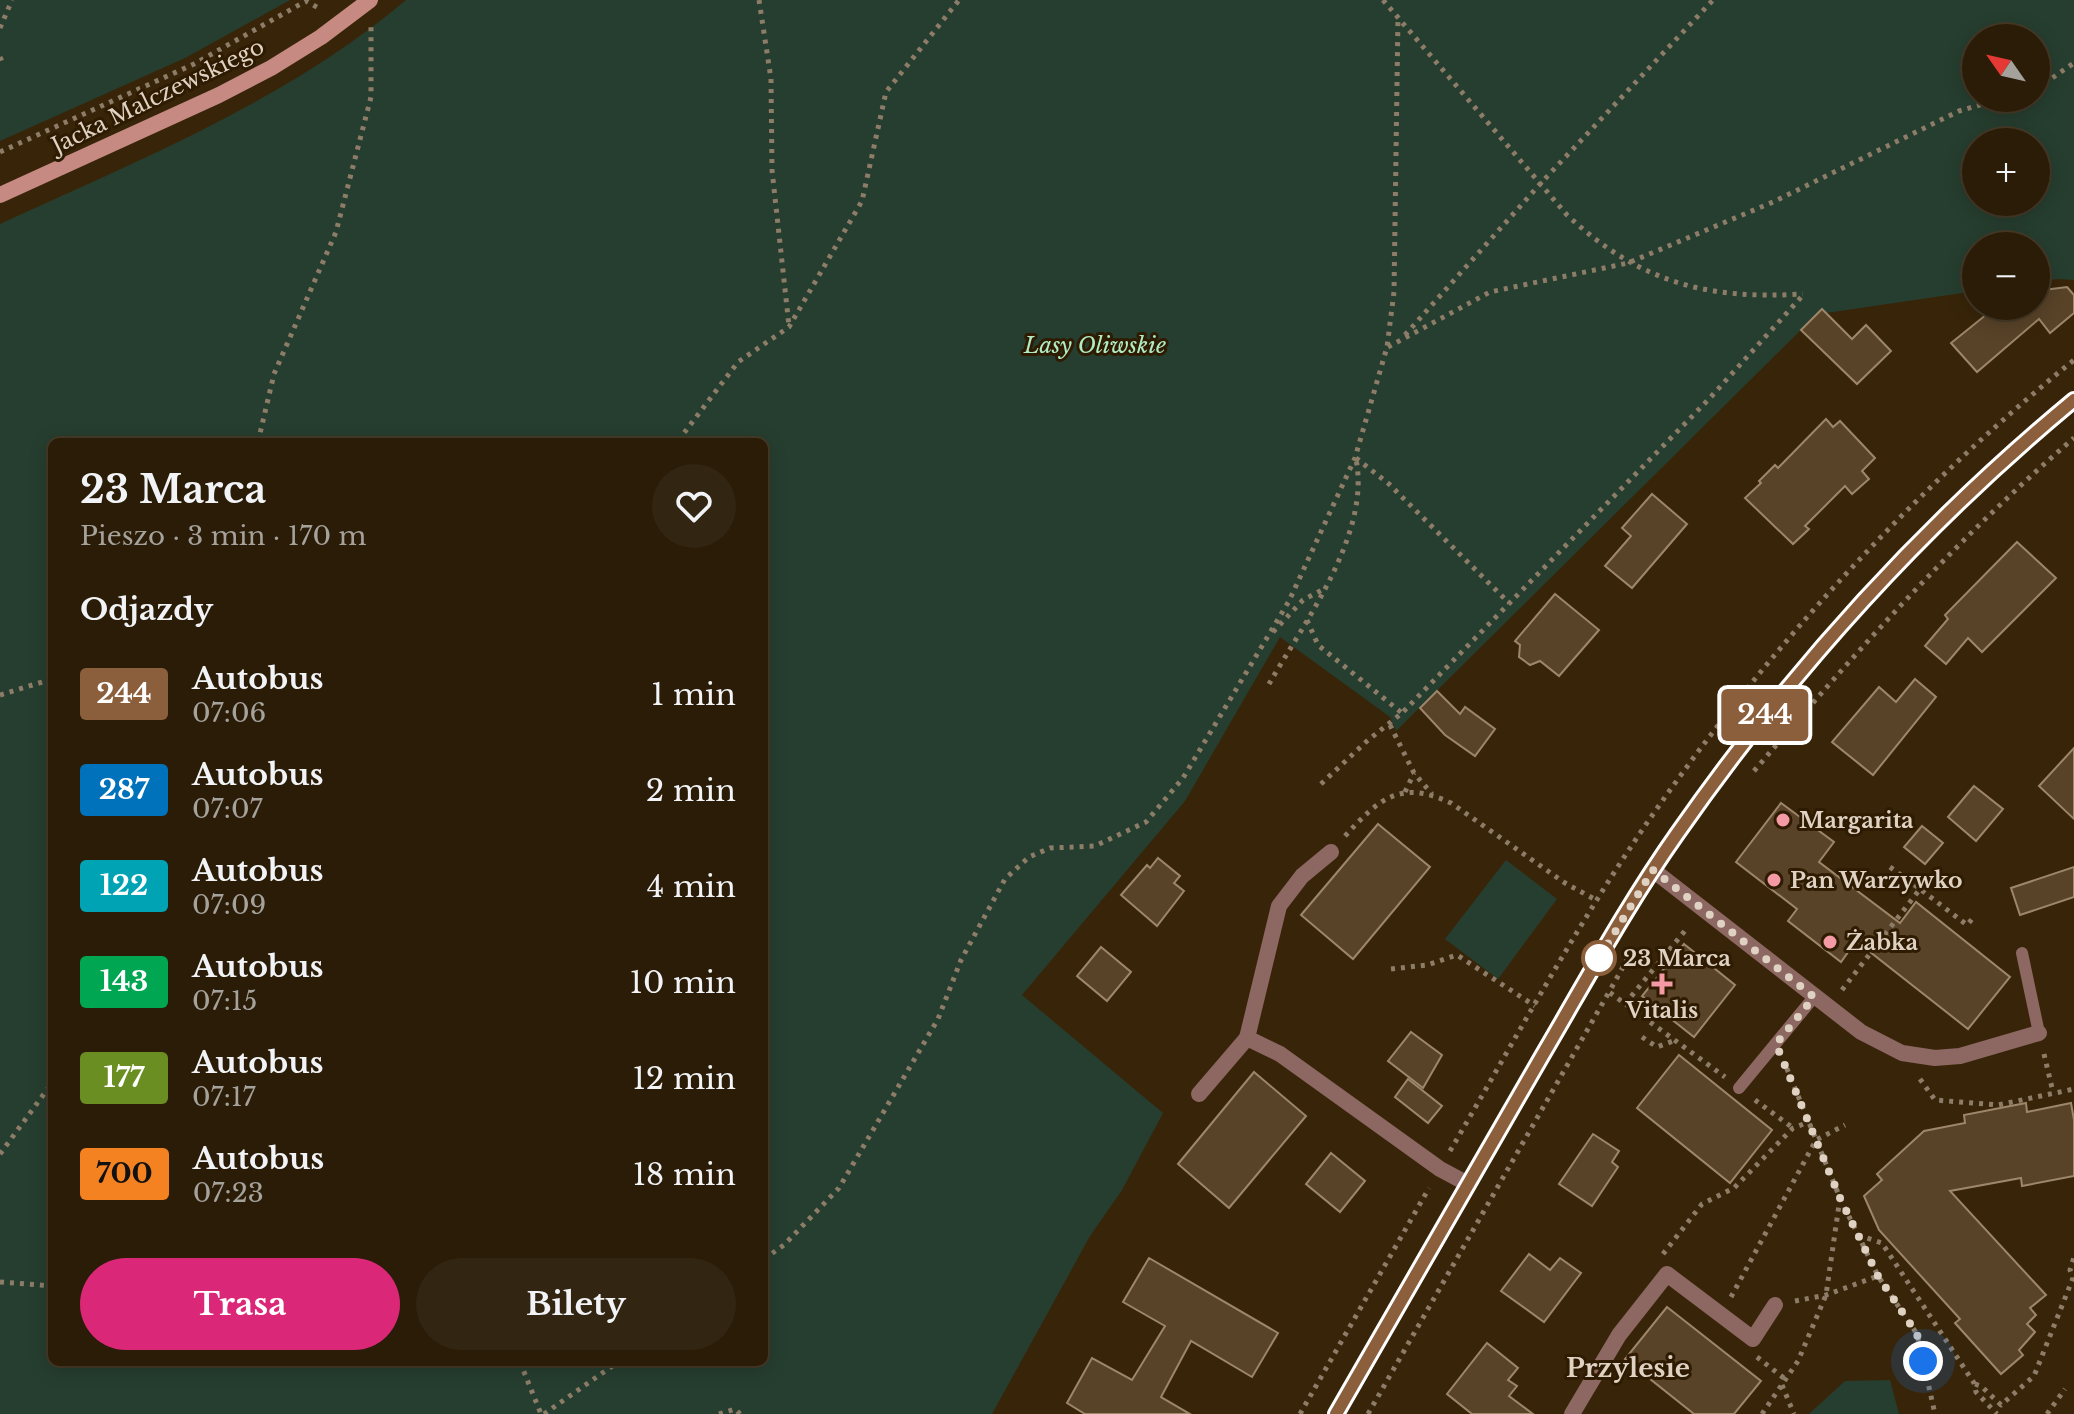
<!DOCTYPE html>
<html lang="pl">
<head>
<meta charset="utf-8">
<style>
  body { margin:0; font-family:"Libre Baskerville",serif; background:#322511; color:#f1f3f6; height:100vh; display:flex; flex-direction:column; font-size:30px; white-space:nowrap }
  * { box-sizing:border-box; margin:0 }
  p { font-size:26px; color:#a5a19b }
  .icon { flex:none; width:44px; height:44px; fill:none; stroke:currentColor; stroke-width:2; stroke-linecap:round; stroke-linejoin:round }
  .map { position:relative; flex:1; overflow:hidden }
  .panel { position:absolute; left:48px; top:438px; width:720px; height:928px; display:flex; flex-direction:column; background:#2a1c07; border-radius:12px; box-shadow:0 4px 20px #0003,0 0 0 2px #463a28 }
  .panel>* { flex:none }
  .badge { padding:0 16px; border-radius:6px; font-size:28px; line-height:52px }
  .needle { width:52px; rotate:304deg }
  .tools { position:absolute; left:1962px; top:24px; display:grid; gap:16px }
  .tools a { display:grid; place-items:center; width:88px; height:88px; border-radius:50%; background:#2a1c07; box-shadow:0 4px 20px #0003,0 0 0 2px #463a28; font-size:40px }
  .you { position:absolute; width:40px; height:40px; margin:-20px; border:6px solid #fff; border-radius:50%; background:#1a73e8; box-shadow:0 0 0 12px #1a73e833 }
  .map>.badge { position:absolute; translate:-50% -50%; box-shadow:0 0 0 4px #fff }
  h2 { padding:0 32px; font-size:30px; line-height:72px }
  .round { display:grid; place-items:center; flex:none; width:84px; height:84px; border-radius:42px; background:#322511 }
  .head { display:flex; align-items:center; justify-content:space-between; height:136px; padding:0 32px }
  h1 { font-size:38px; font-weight:700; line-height:60px }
  .cta { display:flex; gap:16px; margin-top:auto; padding:16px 32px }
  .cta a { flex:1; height:92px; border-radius:48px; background:#db2777; color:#fff; font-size:32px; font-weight:700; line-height:92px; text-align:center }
  .cta a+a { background:#322511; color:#f1f3f6 }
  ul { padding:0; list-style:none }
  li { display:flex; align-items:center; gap:24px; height:96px; padding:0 32px }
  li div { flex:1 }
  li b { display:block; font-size:30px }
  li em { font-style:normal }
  li .badge { min-width:88px; font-weight:700; text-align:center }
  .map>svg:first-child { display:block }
  .green { fill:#263e2f; fill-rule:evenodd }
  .building { fill:#584328; stroke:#9d8669; stroke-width:2 }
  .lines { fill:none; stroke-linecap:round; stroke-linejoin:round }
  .path { stroke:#8d7d68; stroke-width:5; stroke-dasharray:4 6; stroke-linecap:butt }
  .lane { stroke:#8d6762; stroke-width:12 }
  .street { stroke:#8d6762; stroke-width:16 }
  .secondary { stroke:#c68a82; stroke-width:16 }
  .line-casing { stroke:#fff; stroke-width:18 }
  .line { stroke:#8b5e3c; stroke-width:12 }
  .walk { stroke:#dfd2c3; stroke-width:8; stroke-dasharray:0 14.4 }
  .poi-dot { fill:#f49aa5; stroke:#2e1b01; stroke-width:3 }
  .stop-dot { fill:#fff; stroke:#8b5e3c; stroke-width:4 }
  .labels { text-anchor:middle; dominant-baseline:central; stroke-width:6; stroke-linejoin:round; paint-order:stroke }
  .street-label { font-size:22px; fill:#dfd2c3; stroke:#2e1b01 }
  .park-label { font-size:22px; font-style:italic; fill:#b0ecc5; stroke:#2e1b01 }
  .poi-label { font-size:22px; font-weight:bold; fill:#dfd2c3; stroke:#2e1b01; text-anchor:start }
  .stop-label { font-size:22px; font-weight:bold; fill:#dfd2c3; stroke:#2e1b01; text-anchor:start }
  .quarter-label { font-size:26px; font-weight:bold; fill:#dfd2c3; stroke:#2e1b01 }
</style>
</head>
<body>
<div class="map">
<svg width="2074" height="1414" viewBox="0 0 2074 1414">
  <rect width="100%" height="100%" fill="#382509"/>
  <g class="green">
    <path d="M 0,0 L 290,0 L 185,58 L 0,141 Z"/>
    <path d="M 406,0 L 2074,0 L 2074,280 L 2058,279 L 2036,282 L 2036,246 L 1976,246 L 1976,291 L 1826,313 L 1822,309 L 1396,731 L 1390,717 L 1280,637 L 1185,801 L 1022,995 L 1163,1113 L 1122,1190 L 1090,1236 L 992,1414 L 0,1414 L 0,224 C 141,159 286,101 406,0 ZM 1976,38 L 2036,38 L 2036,98 L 1976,98 ZM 1976,142 L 2036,142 L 2036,202 L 1976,202 ZM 52,442 L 764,442 L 764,1362 L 52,1362 Z"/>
    <path d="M 1506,860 L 1557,899 L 1498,979 L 1445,939 Z"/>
    <path d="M 1890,1380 L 1899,1414 L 1809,1414 L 1845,1381 Z"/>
  </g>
  <g class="building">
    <path d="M 2067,287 L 2074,295 L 2074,313 L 2050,333 L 2039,319 L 1977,372 L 1951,343 L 1997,306 L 2036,306 L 2036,291 Z"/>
    <path d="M 1822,309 L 1852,339 L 1866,325 L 1891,351 L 1857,384 L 1801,330 Z"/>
    <path d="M 1826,419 L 1833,427 L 1840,421 L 1875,458 L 1862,471 L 1869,479 L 1852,494 L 1845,486 L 1805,526 L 1809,529 L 1793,544 L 1745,498 L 1761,483 L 1759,481 L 1775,465 L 1778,468 Z"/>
    <path d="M 1652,494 L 1687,524 L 1632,588 L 1605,566 L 1631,536 L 1622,528 Z"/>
    <path d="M 2017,542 L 2056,578 L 1982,652 L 1968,638 L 1946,664 L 1925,646 L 1948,619 L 1945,615 Z"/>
    <path d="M 1555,594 L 1599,630 L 1559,676 L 1540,661 L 1530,665 L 1519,657 L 1520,645 L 1515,641 Z"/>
    <path d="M 1915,679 L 1936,697 L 1873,775 L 1832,742 L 1879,687 L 1896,702 Z"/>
    <path d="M 1437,691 L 1460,714 L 1465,707 L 1495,729 L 1475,756 L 1445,735 L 1420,708 Z"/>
    <path d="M 2074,748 L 2074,819 L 2039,786 Z"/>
    <path d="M 1974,786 L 2003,809 L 1976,841 L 1948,817 Z"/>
    <path d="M 1781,803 L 1834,842 L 1819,862 L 1900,923 L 1916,902 L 2010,977 L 1968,1029 L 1856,941 L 1841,962 L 1788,921 L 1797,909 L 1736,862 Z"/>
    <path d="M 1378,824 L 1430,867 L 1353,959 L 1301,915 Z"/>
    <path d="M 1922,826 L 1943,843 L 1925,864 L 1904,847 Z"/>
    <path d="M 1158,858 L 1180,876 L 1174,883 L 1184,891 L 1157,926 L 1121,895 L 1147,865 L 1150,868 Z"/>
    <path d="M 2074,867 L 2074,897 L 2020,915 L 2011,888 Z"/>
    <path d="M 1684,944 L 1735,985 L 1694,1037 L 1642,996 Z"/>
    <path d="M 1101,947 L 1131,972 L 1107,1001 L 1077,976 Z"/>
    <path d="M 1411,1032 L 1442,1055 L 1423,1088 L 1388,1061 Z"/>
    <path d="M 1679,1055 L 1772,1130 L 1730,1183 L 1637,1108 Z"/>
    <path d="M 1254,1072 L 1306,1116 L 1229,1208 L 1178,1164 Z"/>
    <path d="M 1408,1079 L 1442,1106 L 1428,1123 L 1395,1097 Z"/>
    <path d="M 2026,1103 L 2027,1112 L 2071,1103 L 2074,1120 L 2074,1176 L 2022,1186 L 2021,1178 L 1950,1191 L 2046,1295 L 2030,1308 L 2036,1315 L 2027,1324 L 2035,1332 L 2019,1350 L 2023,1355 L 2001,1374 L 1955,1323 L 1960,1319 L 1879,1230 L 1864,1196 L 1882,1180 L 1877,1174 L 1924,1131 L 1965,1123 L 1964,1115 Z"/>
    <path d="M 1593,1134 L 1619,1151 L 1612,1162 L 1618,1167 L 1592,1206 L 1559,1184 Z"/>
    <path d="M 1331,1153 L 1365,1181 L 1340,1212 L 1306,1184 Z"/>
    <path d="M 1529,1254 L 1550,1270 L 1560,1258 L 1581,1273 L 1544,1322 L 1501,1291 Z"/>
    <path d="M 1149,1258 L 1278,1333 L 1252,1377 L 1191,1341 L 1161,1397 L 1190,1414 L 1085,1414 L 1067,1403 L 1092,1358 L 1132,1380 L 1165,1326 L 1123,1302 Z"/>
    <path d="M 1667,1307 L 1761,1381 L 1734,1414 L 1694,1414 L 1625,1359 Z"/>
    <path d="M 1487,1343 L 1518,1368 L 1508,1380 L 1517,1386 L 1509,1396 L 1533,1414 L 1472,1414 L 1447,1394 Z"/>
  </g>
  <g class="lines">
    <g class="path">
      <path d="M 759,0 L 771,79 L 772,170 L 789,326"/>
      <path d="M 1383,0 L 1567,215 C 1639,282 1706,300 1803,294"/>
      <path d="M 0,28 L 12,0"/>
      <path d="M 0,57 L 3,64"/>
      <path d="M 2036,89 L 2074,63"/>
      <path d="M 0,152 L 194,64 L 306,1 L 322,10"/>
      <path d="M 1405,335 L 1541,183 L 1713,0"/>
      <path d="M 1388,347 L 1490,292 L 1628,263 L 1773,202 L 1959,111 L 2004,98"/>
      <path d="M 258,442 L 274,374 L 336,232 L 371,97 L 371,26"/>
      <path d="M 681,442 L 684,433 L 738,362 L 789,327 L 862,201 L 886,92 L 959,0"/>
      <path d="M 1356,458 L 1389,484 L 1509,603"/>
      <path d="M 1307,620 L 1318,645 L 1402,713"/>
      <path d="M 1273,632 L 1303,600 L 1322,590"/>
      <path d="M 1269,684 C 1305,621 1371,534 1356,459"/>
      <path d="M 0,695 L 52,679"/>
      <path d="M 1390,725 L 1414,773 L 1432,794"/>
      <path d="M 1754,771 C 1856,652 1955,540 2074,438"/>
      <path d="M 1321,784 L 1367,741 L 1402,713 L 1709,399 L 1804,294"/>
      <path d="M 1405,792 L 1414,773"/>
      <path d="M 1345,836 C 1379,799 1400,779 1451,803 L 1565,883 L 1596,900"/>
      <path d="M 1890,867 L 1920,889"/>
      <path d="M 1628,958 L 1609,992 L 1725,1077"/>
      <path d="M 1391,969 L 1427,965 L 1457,955 L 1535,1006"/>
      <path d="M 1842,990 L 1920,889 L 1967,925 L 1972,919"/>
      <path d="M 1625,1004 L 1688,927"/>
      <path d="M 1642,1037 L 1657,1047 L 1673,1041"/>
      <path d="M 2044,1054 L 2053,1092"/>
      <path d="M 1920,1079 L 1935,1100 L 1998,1105 L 2074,1089"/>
      <path d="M 1755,1100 L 1793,1128"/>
      <path d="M 1450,1151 C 1515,1040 1576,926 1649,820 C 1767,649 1913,490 2074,360"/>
      <path d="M 0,1154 L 52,1083"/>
      <path d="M 1840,1198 L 1878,1276 L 1917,1334 L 1935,1414"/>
      <path d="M 1858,1235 L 1882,1243 L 1974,1383 L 1976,1392 L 1997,1414"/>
      <path d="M 1663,1254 L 1702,1204 L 1734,1188 L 1793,1128 L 1809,1122"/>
      <path d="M 764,1259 L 784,1245 L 839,1188 L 938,1019 L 961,960 L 1005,879 L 1029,857 L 1050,848 L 1095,846 L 1146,822 L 1183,778 L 1289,601 L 1355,458 L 1387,347 L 1394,292 L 1398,16"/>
      <path d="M 0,1282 L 52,1286"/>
      <path d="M 1731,1297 L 1816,1140 L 1845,1125"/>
      <path d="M 1795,1301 L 1826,1295 L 1878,1276"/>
      <path d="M 1757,1357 L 1785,1379"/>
      <path d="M 520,1362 L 541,1414"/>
      <path d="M 1975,1384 L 1981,1386 L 2001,1405 L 2034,1376 L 2073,1278 L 2070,1270 L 2074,1257"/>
      <path d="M 1782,1385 L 1794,1414"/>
      <path d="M 544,1414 L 618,1362"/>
      <path d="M 719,1414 L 735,1409 L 740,1414"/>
      <path d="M 1300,1414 L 1429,1188"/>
      <path d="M 1368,1414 L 1609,992"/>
      <path d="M 1762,1414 L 1798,1361 L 1826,1295 L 1840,1198 L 1785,1064"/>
      <path d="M 2047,1414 L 2065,1389"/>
    </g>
    <g class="lane">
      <path d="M 2022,953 L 2039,1033"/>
      <path d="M 1739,1088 L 1814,997"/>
    </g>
    <g class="street">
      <path d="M 1653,870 L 1861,1032 L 1902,1053 L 1935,1058 L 1960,1056 L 2039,1033"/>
      <path d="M 1247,1038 L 1279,906 L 1302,876 L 1331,852"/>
      <path d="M 1199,1094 L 1247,1038 L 1280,1054 L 1440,1169 L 1468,1184"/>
      <path d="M 1337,1414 C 1403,1298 1469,1183 1536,1067 C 1581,989 1625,909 1677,834 C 1790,672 1922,526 2074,400"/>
      <path d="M 1572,1414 L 1619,1335 L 1667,1274 L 1753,1339 L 1775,1305"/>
    </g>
    <path class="secondary" d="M 0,195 L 219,95 L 271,68 L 321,37 L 370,0"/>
  </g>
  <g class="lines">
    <g class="line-casing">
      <path id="line" d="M 1336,1414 C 1405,1295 1473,1175 1542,1056 C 1586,981 1627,905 1677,834 C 1790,672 1922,526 2074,400"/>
    </g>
    <use href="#line" class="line"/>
    <path class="walk" d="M 1599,958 L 1596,963 L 1653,870 L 1814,997 L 1776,1044 L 1840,1198 L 1878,1276 L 1917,1334 L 1923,1361"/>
  </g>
  <g class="poi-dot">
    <circle cx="1783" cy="820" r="8"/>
    <circle cx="1774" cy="880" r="8"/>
    <circle cx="1830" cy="942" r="8"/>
    <path d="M1658 972h8v8h8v8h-8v8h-8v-8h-8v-8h8z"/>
  </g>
  <circle class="stop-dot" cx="1599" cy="958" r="16"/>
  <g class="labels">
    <g class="street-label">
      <text transform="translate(158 96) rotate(-26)">Jacka Malczewskiego</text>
    </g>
    <g class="park-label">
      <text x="1095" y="345">Lasy Oliwskie</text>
    </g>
    <g class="poi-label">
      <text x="1799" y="820">Margarita</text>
      <text x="1790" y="880">Pan Warzywko</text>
      <text x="1846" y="942">Żabka</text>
      <text x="1662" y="1010" text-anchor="middle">Vitalis</text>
    </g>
    <g class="stop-label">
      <text x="1623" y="958">23 Marca</text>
    </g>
    <g class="quarter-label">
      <text x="1628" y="1368">Przylesie</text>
    </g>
  </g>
</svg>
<div class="tools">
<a><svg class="needle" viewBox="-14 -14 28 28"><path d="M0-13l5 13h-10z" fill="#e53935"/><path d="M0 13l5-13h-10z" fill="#a5a19b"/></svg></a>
<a>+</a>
<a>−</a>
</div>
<div class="you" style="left:1923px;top:1361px"></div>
<b class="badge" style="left:1765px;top:715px;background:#8b5e3c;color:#fff">244</b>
<section class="panel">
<div class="head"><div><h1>23 Marca</h1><p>Pieszo · 3 min · 170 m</p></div><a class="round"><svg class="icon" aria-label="heart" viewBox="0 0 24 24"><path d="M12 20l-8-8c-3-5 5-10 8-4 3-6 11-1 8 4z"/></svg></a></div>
<h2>Odjazdy</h2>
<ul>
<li><span class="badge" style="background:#8b5e3c;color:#fff">244</span><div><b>Autobus</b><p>07:06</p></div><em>1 min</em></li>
<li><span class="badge" style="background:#0072bc;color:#fff">287</span><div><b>Autobus</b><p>07:07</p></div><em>2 min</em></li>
<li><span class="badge" style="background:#00a3b4;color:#fff">122</span><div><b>Autobus</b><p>07:09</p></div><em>4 min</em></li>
<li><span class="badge" style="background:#00a651;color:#fff">143</span><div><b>Autobus</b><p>07:15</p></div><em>10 min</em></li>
<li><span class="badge" style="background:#6b8e23;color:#fff">177</span><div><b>Autobus</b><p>07:17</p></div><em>12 min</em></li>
<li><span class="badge" style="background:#f58220;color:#111">700</span><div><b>Autobus</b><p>07:23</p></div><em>18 min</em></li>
</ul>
<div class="cta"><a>Trasa</a><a>Bilety</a></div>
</section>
</div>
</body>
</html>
